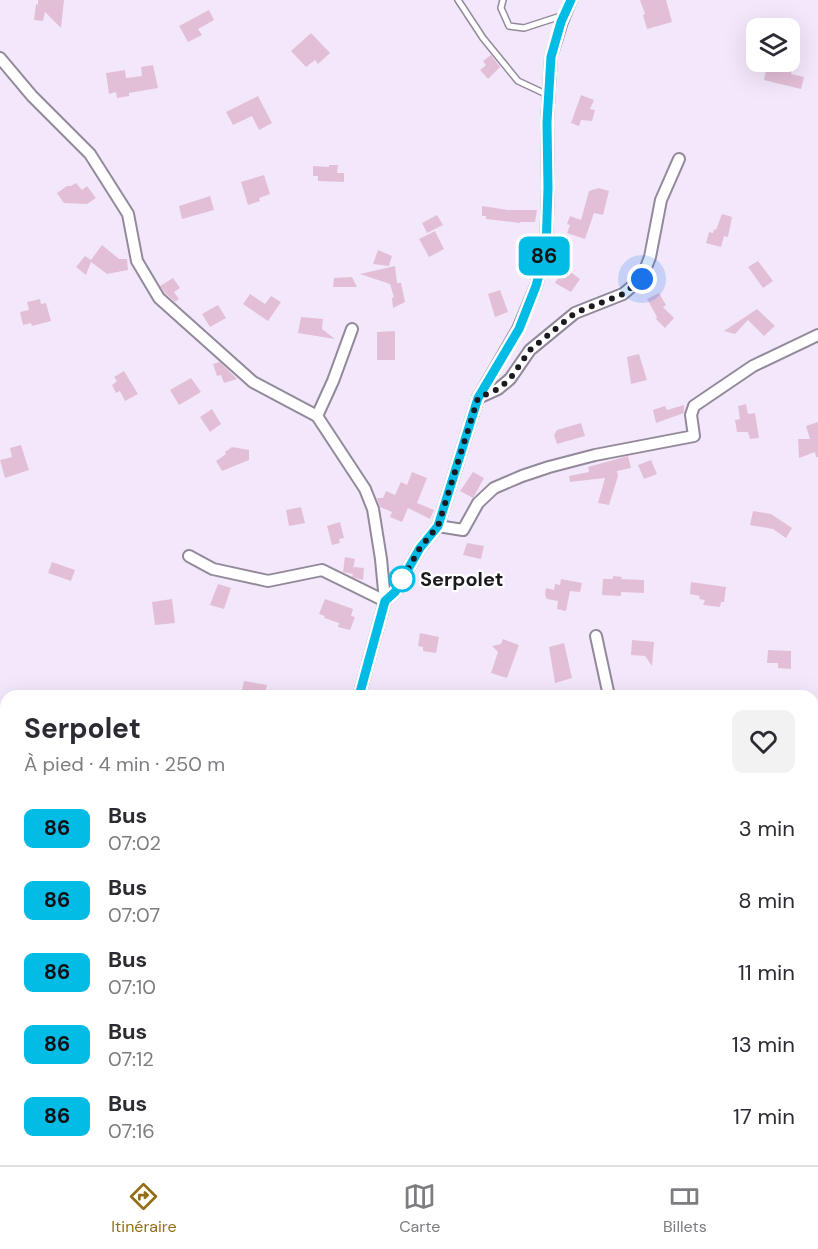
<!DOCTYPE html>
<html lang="fr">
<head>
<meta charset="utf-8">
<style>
  body { margin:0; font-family:"DM Sans",sans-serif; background:#f2f2f3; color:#2b2b33; height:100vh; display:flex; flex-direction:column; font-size:22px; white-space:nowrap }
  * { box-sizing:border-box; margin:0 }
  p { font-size:20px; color:#7c7c81 }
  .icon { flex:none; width:33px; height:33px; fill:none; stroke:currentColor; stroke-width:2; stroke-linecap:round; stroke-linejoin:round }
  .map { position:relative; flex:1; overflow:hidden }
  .details { position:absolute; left:0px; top:690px; width:819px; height:476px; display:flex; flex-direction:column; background:#fff; border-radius:18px 18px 0 0; box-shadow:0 6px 24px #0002 }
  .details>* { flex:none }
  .badge { padding:0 12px; border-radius:9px; font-size:21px; line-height:39px }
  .tools { position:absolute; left:746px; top:18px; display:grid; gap:12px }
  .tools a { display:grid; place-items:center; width:54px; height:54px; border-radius:12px; background:#fff; box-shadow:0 6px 24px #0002; font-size:30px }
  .you { position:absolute; width:30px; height:30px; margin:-15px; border:4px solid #fff; border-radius:50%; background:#1a73e8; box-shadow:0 0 0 9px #1a73e833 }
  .map>.badge { position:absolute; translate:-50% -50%; box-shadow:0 0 0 3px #fff }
  .round { display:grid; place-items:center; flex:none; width:63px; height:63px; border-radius:12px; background:#f2f2f3 }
  .headline { display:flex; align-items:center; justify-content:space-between; height:102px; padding:0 24px }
  h1 { font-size:28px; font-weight:700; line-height:45px }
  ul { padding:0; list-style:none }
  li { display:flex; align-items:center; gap:18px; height:72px; padding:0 24px }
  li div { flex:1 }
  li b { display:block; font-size:22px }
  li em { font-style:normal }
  li .badge { min-width:66px; font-weight:700; text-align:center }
  .menu { display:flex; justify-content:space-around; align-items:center; height:84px; border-top:2px solid #e1e1e2; background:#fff; font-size:16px; color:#7c7c81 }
  .menu a { display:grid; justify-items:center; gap:3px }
  .menu .active { color:#936e16 }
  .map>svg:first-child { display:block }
  .building { fill:#e3bfd7 }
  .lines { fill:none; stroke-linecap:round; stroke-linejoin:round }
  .service-casing { stroke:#93899a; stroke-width:8 }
  .minor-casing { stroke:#93899a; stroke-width:14 }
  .service { stroke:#fff; stroke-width:5 }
  .minor { stroke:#fff; stroke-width:10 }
  .line-casing { stroke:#fff; stroke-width:14 }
  .line { stroke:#02bce5; stroke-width:9 }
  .walk { stroke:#1d1920; stroke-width:6; stroke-dasharray:0 10.8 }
  .stop-dot { fill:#fff; stroke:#02bce5; stroke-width:3 }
  .labels { text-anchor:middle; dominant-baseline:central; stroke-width:4.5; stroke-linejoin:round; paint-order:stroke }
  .stop-label { font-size:20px; font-weight:bold; fill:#1d1920; stroke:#fff; text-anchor:start }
</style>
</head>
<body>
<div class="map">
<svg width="818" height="1165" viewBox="0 0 818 1165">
  <rect width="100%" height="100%" fill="#f3e8fb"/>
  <g class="building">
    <path d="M 38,0 L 64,0 L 61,28 L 45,12 L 43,21 L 34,20 L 36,4 L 38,5 Z"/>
    <path d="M 640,0 L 666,0 L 672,22 L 647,29 L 643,15 L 645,14 Z"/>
    <path d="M 209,10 L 214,20 L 198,29 L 202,35 L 188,42 L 179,26 Z"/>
    <path d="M 311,33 L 330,53 L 318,64 L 315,60 L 306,67 L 291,51 Z"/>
    <path d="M 491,55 L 500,67 L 488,79 L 480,70 L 486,65 L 483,61 Z"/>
    <path d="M 153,65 L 158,88 L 129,93 L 129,96 L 117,98 L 116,92 L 109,94 L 106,73 L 125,70 L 126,78 L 142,76 L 141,67 Z"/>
    <path d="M 767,66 L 792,71 L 791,74 L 804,77 L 801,89 L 764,80 Z"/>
    <path d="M 581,95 L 594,100 L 590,109 L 595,110 L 592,121 L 581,120 L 579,126 L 571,123 Z"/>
    <path d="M 258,96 L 272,123 L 259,130 L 252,116 L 233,125 L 226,112 Z"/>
    <path d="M 329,165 L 338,165 L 337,173 L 344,173 L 344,182 L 318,181 L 318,176 L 313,176 L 313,166 L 329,167 Z"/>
    <path d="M 264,175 L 270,194 L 259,198 L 260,201 L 248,205 L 241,182 Z"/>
    <path d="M 76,183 L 82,190 L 87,186 L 96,198 L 87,204 L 64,203 L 57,193 L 67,186 L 71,186 Z"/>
    <path d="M 599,188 L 609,191 L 603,215 L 594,213 L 585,239 L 567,233 L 570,225 L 567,224 L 570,216 L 581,220 L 589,191 Z"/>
    <path d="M 210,196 L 214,210 L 182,219 L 179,206 Z"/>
    <path d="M 482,206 L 508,210 L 537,210 L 535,222 L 520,222 L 520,223 L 486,219 L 486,216 L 482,216 Z"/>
    <path d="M 722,214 L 732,217 L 728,237 L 724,236 L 721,247 L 706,243 L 709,232 L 713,233 L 714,229 L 716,230 Z"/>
    <path d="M 437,215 L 443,225 L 427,233 L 422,223 Z"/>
    <path d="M 435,231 L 444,249 L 429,257 L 419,239 Z"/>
    <path d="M 102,245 L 119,259 L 127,259 L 128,270 L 107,274 L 91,262 L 86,275 L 76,267 L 85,256 L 91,260 Z"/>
    <path d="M 378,250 L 392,256 L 389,266 L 373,264 Z"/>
    <path d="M 758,261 L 773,281 L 763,288 L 748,267 Z"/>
    <path d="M 561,265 L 580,279 L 571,292 L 555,283 L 558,278 L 554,276 Z"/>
    <path d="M 395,266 L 397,283 L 401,283 L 405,302 L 393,308 L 392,298 L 394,297 L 390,284 L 360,274 Z"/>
    <path d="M 352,277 L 357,287 L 333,287 L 334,278 Z"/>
    <path d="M 173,278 L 180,288 L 174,292 L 179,299 L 175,302 L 165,293 L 160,286 Z"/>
    <path d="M 500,290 L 508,312 L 495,317 L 488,294 Z"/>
    <path d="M 659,293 L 666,305 L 663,307 L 674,318 L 665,328 L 656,319 L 657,317 L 647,299 Z"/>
    <path d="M 250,294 L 265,304 L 271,296 L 281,302 L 268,321 L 243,304 Z"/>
    <path d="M 40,299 L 41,304 L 46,303 L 51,321 L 32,326 L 31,323 L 23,325 L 20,312 L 29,310 L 27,302 Z"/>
    <path d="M 218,305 L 226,318 L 210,327 L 202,314 Z"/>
    <path d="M 757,309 L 775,326 L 764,336 L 748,320 L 735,334 L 724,331 Z"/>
    <path d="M 301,317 L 323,319 L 322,329 L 335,339 L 298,333 Z"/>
    <path d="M 395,331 L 395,360 L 377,360 L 377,332 Z"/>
    <path d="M 639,354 L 647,380 L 631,384 L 627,357 Z"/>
    <path d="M 220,362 L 237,379 L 224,383 L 221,375 L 217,376 L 213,364 Z"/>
    <path d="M 124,371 L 138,394 L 125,401 L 120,391 L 116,393 L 112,385 L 117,381 L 114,377 Z"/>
    <path d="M 191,378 L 201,392 L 179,405 L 170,390 Z"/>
    <path d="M 746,404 L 748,414 L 755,413 L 759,438 L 750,439 L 748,432 L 737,432 L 735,420 L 740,419 L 738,406 Z"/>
    <path d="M 684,405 L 684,413 L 656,423 L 653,410 L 665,406 L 667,410 Z"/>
    <path d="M 212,409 L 221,424 L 210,432 L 200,417 Z"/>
    <path d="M 818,422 L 818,457 L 816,457 L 815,452 L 799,458 L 798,439 L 810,439 L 806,426 Z"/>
    <path d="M 581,423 L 585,436 L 557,444 L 554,435 L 557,430 Z"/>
    <path d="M 21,445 L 29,470 L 5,478 L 0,460 L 12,457 L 10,448 Z"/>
    <path d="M 232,447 L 249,450 L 249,460 L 222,471 L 216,461 L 226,454 L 225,452 Z"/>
    <path d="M 628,456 L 631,468 L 617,471 L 618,476 L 609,505 L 598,503 L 605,478 L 570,482 L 569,476 L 589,472 L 588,467 Z"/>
    <path d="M 651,460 L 657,474 L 644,479 L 638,465 Z"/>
    <path d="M 412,472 L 427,478 L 417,503 L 434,510 L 430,519 L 408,508 L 402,522 L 390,517 L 392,512 L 380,507 L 377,498 L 383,498 L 386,491 L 395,495 L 401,482 L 407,485 Z"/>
    <path d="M 473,472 L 484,478 L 473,498 L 460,491 Z"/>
    <path d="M 301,507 L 305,523 L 289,526 L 286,510 Z"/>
    <path d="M 753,511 L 771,514 L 792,528 L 786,538 L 773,529 L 750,525 Z"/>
    <path d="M 340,522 L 344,538 L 339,539 L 340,543 L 332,545 L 327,526 Z"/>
    <path d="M 467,543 L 484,546 L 481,559 L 463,555 Z"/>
    <path d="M 345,557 L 355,559 L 353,569 L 354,567 L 364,568 L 363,580 L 352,577 L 353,574 L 343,572 Z"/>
    <path d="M 52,562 L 75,570 L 71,581 L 48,573 Z"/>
    <path d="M 613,576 L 622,577 L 621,579 L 644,580 L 644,593 L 621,592 L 621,596 L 602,595 L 603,579 L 613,579 Z"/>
    <path d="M 561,579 L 582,583 L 580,592 L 570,591 L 566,611 L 557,609 L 558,601 L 547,599 L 545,595 L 546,588 L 554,590 L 555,584 L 560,585 Z"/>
    <path d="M 691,582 L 726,587 L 724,602 L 721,602 L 720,607 L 703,605 L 705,600 L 699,599 L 700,596 L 690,594 Z"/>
    <path d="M 218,584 L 231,588 L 224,609 L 210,605 Z"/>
    <path d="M 172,599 L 175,623 L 155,625 L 152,602 Z"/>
    <path d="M 325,599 L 353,609 L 351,616 L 355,617 L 350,630 L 338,627 L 339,623 L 324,618 L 325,616 L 319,614 Z"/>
    <path d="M 420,633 L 439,637 L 436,653 L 423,651 L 423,647 L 418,646 Z"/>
    <path d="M 503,639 L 519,645 L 507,678 L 491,673 L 498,652 L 492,646 L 501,644 Z"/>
    <path d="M 632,640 L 654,642 L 652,666 L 645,656 L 631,655 Z"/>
    <path d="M 564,643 L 572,678 L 555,683 L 549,647 Z"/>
    <path d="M 768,650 L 791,651 L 791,669 L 778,668 L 778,663 L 767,663 Z"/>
    <path d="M 244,681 L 267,685 L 265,694 L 254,696 L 254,692 L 242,690 Z"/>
  </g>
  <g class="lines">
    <g class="service-casing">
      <g id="service">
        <path d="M 458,0 L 483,38 L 518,81 L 548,95"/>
        <path d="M 503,0 L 501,8 L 509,26 L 524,28 L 564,15"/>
      </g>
    </g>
    <g class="minor-casing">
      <g id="minor">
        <path d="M 0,58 L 32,96 L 90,154 L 128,214 L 137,261 L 159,298 L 253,382 L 317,416 L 365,489 L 373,509 L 381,559 L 385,601"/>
        <path d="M 478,398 L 498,389 L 510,379 L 530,350 L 575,313 L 623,294 L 642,278 L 650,257 L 661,200 L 679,159"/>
        <path d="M 317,416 L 333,381 L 352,329"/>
        <path d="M 438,526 L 463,530 L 478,503 L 494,488 L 522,476 L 549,467 L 595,455 L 694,436 L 691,415 L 694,406 L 753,366 L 818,335"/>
        <path d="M 189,556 L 213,569 L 268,581 L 322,570 L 385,601"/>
        <path d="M 596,636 L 609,696"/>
        <path d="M 359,696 L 385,601 L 395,592 L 420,548 L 438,526 L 478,398 L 518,329 L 536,286 L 546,249 L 548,188 L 547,122 L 551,57 L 562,22 L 571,0"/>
        <path d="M 0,760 L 6,760"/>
        <path d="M 331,1160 L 346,1165"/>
        <path d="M 730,1160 L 731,1165"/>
        <path d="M 125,1165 L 126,1160"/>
        <path d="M 373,1165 L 374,1160"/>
        <path d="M 543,1165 L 547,1160"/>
      </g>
    </g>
    <use href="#service" class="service"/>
    <use href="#minor" class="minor"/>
  </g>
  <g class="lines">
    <g class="line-casing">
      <path id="line" d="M 359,696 L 385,601 L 395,592 L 420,548 L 438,526 L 478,398 L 519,329 L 536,286 L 546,249 L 548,188 L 547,122 L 551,57 L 561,22 L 571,0"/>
    </g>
    <use href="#line" class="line"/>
    <path class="walk" d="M 402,579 L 400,583 L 420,548 L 438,526 L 478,398 L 498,389 L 510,379 L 530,350 L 575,313 L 623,294 L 642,279"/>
  </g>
  <circle class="stop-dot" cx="402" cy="579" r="12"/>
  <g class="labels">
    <g class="stop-label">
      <text x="420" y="579">Serpolet</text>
    </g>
  </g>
</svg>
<div class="tools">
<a><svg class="icon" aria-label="layers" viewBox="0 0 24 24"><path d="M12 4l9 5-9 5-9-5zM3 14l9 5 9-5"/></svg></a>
</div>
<div class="you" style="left:642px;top:279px"></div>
<b class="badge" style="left:544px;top:256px;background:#02bce5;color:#111">86</b>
<section class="details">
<div class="headline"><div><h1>Serpolet</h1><p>À pied · 4 min · 250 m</p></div><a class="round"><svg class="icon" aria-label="heart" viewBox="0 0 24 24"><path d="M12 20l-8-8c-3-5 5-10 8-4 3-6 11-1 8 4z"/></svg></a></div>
<ul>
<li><span class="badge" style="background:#02bce5;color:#111">86</span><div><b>Bus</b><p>07:02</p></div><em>3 min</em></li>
<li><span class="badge" style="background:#02bce5;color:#111">86</span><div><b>Bus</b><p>07:07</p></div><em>8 min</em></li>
<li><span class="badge" style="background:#02bce5;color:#111">86</span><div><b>Bus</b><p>07:10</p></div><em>11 min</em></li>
<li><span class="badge" style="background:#02bce5;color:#111">86</span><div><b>Bus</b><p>07:12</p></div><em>13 min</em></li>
<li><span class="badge" style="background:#02bce5;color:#111">86</span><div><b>Bus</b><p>07:16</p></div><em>17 min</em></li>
</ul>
</section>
</div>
<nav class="menu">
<a class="active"><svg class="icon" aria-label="directions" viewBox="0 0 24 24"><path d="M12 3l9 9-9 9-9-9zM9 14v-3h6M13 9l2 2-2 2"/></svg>Itinéraire</a>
<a><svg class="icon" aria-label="map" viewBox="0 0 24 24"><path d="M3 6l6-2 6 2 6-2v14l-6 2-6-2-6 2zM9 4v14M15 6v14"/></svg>Carte</a>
<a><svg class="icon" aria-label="tickets" viewBox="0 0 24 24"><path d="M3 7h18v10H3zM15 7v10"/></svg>Billets</a>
</nav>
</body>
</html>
